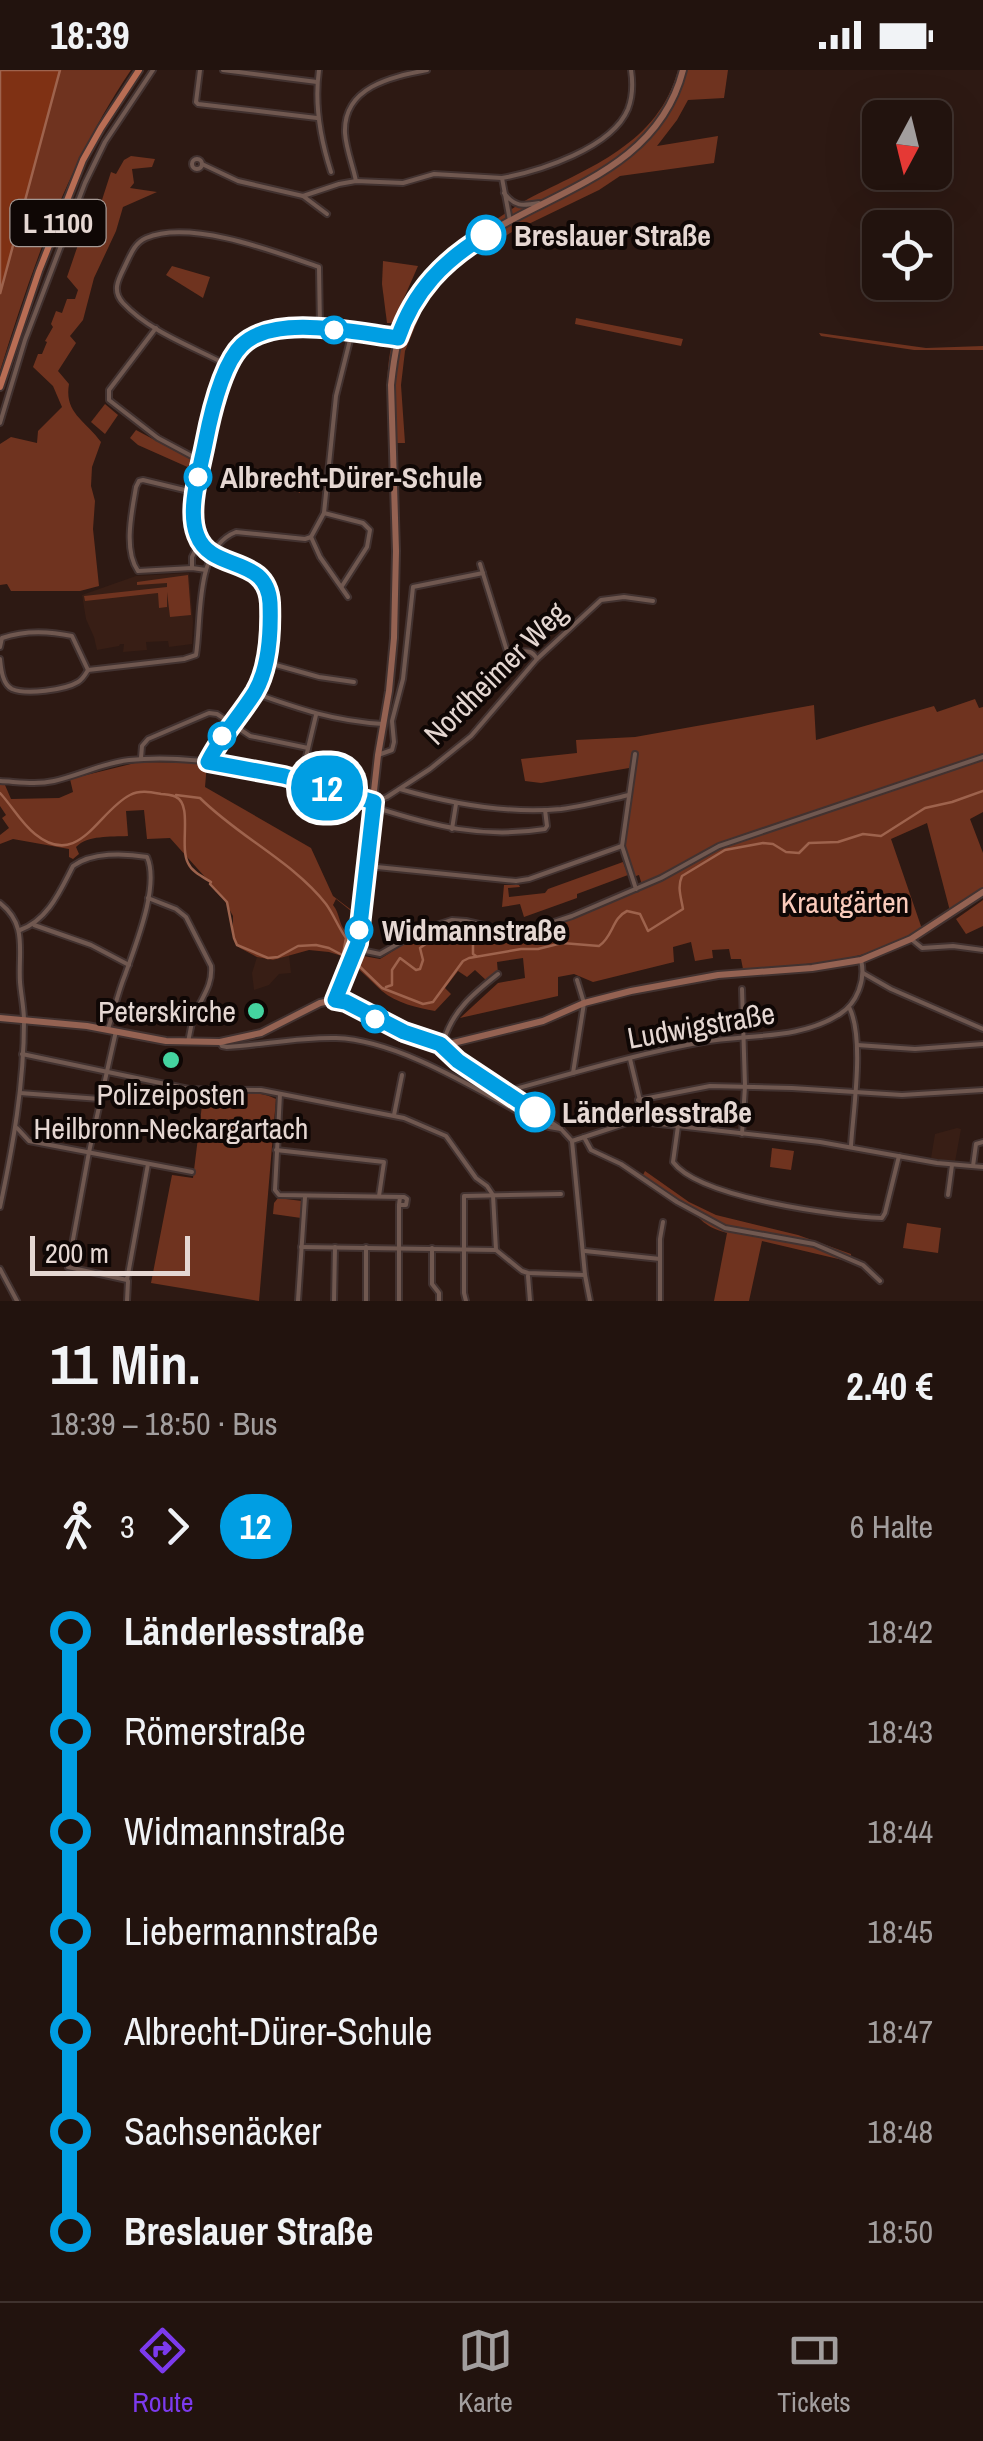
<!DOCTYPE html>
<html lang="de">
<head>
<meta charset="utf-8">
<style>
  body { margin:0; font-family:"Archivo Narrow",sans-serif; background:#2a1c17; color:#f1f3f6; height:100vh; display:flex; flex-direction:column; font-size:38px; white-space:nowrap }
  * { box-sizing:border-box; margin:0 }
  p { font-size:32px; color:#a29e9e }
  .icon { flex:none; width:55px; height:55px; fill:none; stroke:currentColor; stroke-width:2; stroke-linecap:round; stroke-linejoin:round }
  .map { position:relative; height:1231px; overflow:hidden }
  .drawer { display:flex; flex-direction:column; background:#22130e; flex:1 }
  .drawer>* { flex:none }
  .badge { padding:0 20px; border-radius:32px; font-size:35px; line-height:65px }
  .needle { width:65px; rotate:187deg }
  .fabs { position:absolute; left:862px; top:30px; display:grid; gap:20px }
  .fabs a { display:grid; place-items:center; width:90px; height:90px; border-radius:15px; background:#22130e; box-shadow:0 10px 40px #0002,0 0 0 2px #3f322e; font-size:50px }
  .scale { position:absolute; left:30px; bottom:25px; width:160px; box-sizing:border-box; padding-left:10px; border:5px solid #e5d7d2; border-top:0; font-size:28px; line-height:35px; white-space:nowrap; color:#e5d7d2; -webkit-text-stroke:8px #0f0705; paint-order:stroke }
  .map>.badge { position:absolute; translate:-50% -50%; box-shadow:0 0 0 5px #fff }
  .legs { display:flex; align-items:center; gap:15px; height:110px; padding:0 50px; font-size:32px }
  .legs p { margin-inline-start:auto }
  .overview { display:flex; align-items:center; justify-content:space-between; height:170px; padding:0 50px }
  h1 { font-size:55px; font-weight:700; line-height:75px }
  ul { padding:0 50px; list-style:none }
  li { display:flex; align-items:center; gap:35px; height:100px; font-size:38px }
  li i { display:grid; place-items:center; width:15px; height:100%; margin:0 12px; background:currentColor }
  li i::after { content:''; width:25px; height:25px; margin:-12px; border:8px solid; border-radius:50%; background:#22130e }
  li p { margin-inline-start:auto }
  li:first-child i { background:linear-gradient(#0000 50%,currentColor 0) }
  li:last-child i { background:linear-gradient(currentColor 50%,#0000 0) }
  .status { display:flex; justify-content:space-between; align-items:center; height:70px; padding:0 50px; background:#22130e; direction:ltr }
  .status svg { height:28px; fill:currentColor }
  .tab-bar { display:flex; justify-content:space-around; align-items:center; height:140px; border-top:2px solid #3f322e; background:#22130e; font-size:28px; color:#a29e9e }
  .tab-bar a { display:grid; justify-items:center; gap:5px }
  .tab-bar .current { color:#7c3aed }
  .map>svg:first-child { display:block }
  .built { fill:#381e15 }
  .green { fill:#6f331f; fill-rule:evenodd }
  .water { fill:#7f3114; stroke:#9e634d; stroke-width:2.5 }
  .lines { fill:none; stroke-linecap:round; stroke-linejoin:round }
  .stream { stroke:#9e634d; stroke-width:2.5 }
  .minor-casing { stroke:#423230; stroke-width:8 }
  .secondary-casing { stroke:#423230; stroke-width:10 }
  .primary-casing { stroke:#423230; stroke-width:10 }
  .minor { stroke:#705850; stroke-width:4 }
  .secondary { stroke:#946252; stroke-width:6 }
  .primary { stroke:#b86d54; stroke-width:6 }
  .line-1-casing { stroke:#fff; stroke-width:22 }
  .line-1 { stroke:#009ee3; stroke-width:15 }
  .stop-1-dot { fill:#fff; stroke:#009ee3; stroke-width:5 }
  .poi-dot { fill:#44d4a0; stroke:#0f0705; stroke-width:4 }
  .labels { text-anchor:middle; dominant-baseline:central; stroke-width:8; stroke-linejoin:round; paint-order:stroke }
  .shield { fill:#0f0705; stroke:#a59994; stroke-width:2.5 }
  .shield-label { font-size:28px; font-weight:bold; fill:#e5d7d2 }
  .stop-label { font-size:30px; font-weight:bold; fill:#e5d7d2; stroke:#0f0705; text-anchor:start }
  .street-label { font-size:30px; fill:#e5d7d2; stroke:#0f0705 }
  .park-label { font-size:30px; fill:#facbbb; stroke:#0f0705 }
  .poi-label { font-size:30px; fill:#e5d7d2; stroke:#0f0705; text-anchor:end }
</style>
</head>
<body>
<div class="status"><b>18:39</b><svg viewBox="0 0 49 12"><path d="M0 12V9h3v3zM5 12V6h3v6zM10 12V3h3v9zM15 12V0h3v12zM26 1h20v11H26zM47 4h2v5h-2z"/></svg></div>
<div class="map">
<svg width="983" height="1231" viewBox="0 0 983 1231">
  <rect width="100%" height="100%" fill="#2d1913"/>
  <g class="built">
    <path d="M 189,503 L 193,552 L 192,574 L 169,577 L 168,571 L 146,572 L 147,580 L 123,582 L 124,574 L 120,574 L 119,576 L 97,580 L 94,567 L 86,549 L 82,525 L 136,506 Z"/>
    <path d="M 289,885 L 291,903 L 279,904 L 269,915 L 254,920 L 252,903 L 257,887 L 273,890 Z"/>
    <path d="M 957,1058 L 961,1059 L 955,1092 L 931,1088 L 935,1064 Z"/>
  </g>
  <g class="green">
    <path d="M 60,0 L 131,0 C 68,93 33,195 0,301 L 0,224 Z"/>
    <path d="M 678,0 L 728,0 L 724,28 L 688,30 L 677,50 L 657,76 L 718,66 L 714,93 L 620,106 L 599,120 L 512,162 L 465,189 L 442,213 L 422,240 L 405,281 L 401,315 L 405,373 L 389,373 C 388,335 383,296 396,260 C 405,232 425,204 446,183 C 454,175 467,169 477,162 C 494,151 511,139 528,129 C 590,97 658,74 678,0 Z"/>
    <path d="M 131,86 L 155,89 L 152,97 L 132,99 L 134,113 L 130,118 L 157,122 L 123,137 L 116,161 L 94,208 L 83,250 L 70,266 L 76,273 L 58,301 L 69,314 C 64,343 85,350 101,372 L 92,397 L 91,416 L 95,431 L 93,459 L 99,516 L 80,521 L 11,521 L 7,514 L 0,515 L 0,374 L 11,367 L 37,373 L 38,361 L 62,337 L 53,316 L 33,297 L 38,284 L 42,284 L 47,272 L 45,271 L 53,257 L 51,254 L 56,241 L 62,243 L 67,229 L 75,229 L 78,220 L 67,207 L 93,131 L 101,133 L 111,102 L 116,104 L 124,90 Z"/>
    <path d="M 383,191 L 418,196 L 393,253 L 387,253 L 382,214 Z"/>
    <path d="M 172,196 L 210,207 L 203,228 L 166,205 Z"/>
    <path d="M 576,248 L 683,269 L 681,276 L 575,254 Z"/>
    <path d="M 819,263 L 926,278 L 983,276 L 983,280 L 914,280 L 821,266 Z"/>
    <path d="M 105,334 L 118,345 L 105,364 L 91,352 Z"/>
    <path d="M 136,360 L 194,391 L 192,399 L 138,375 L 130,368 Z"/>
    <path d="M 271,399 L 302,404 L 300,423 L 269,407 Z"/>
    <path d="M 188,505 L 191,545 L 170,547 L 167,522 L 167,537 L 159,538 L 158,523 L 85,531 L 84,526 L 167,517 L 167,513 L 137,515 L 137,512 Z"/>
    <path d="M 975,629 L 979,638 L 983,637 L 983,742 L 970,749 L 983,783 L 983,818 L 950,841 L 927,753 L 891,769 L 922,859 C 867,894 805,894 743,899 L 741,889 L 731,889 L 729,879 L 712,880 L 713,888 L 695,891 L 691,872 L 673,877 L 674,892 L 593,912 L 574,904 L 558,907 L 558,926 L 460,948 L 498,913 L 525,908 L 523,888 L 497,892 L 498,903 L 487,911 L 475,900 L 467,907 L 458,901 L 445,918 L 451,924 L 435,941 C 418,938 396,933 382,921 C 368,909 362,899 344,890 L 345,887 L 329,882 L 309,880 L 273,890 L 257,887 L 240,878 L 233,868 L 233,846 L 222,826 L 170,768 L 147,769 L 144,740 L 126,741 L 128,766 C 110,767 88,765 76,777 L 79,784 L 73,789 L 69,787 L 69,779 L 13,769 L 0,774 L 0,765 L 9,758 L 2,748 L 6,745 L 0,736 L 0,714 L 5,715 L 11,729 L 59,728 L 73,722 L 70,709 L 139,692 L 207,693 L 205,717 L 311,778 L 333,826 L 358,845 L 352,884 L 380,889 C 406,873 436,851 469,854 C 491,857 509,866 532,864 L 637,821 L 637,817 L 642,815 L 639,805 L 633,807 L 623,776 L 635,697 L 541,713 L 525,711 L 521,689 L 577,683 L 576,670 L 635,667 L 814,635 L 816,670 L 934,636 L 937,642 ZM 336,829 L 356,845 L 351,881 L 345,879 L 346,875 L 348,876 L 350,865 C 338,857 341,845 333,835 Z"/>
    <path d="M 623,792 L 628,805 L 577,824 L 577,828 L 524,847 L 520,834 L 502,837 L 504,815 L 519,815 L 520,817 L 508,818 L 509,827 L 545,823 L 548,819 Z"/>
    <path d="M 983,830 L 983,856 L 966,864 L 956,849 Z"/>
    <path d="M 208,1023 C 230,1023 257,1019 276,1029 L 259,1231 L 151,1213 L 172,1105 L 193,1108 L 203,1027 Z"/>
    <path d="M 772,1078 L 794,1081 L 791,1100 L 770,1097 Z"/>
    <path d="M 645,1101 L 689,1132 L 716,1145 L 798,1165 L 851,1184 L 851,1192 L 762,1171 L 749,1231 L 714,1231 L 727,1163 C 703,1156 703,1151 686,1135 C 673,1124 656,1116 642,1107 Z"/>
    <path d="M 278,1128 L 302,1131 L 301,1148 L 273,1144 L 274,1133 Z"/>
    <path d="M 907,1153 L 941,1158 L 938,1183 L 903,1178 Z"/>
  </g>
  <path class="water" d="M 0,0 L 60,0 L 0,224 Z"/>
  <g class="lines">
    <g class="stream">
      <path d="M 0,723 C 12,736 21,753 35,764 C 79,800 98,741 130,725 C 140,720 150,722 161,724 C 164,724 173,725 176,727 C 193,735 179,776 188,793 C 192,802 203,807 211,812 L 210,814 L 227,832 L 234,868 L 237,875 L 268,888 L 278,887 L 298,876 L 316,875 L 329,878 L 348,888"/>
      <path d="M 176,725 L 200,728 C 239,767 292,791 326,834 C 334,845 338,857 346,868 L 343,884"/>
      <path d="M 355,892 L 382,918 L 423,934 L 433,932 L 463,891 L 469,888 L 521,879 L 538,879 L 562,873 L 599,876 C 613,867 612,848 627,841 L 640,844 L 648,861 L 683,839 C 681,827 677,817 682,806 L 725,780 L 763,773 L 773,774 L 786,782 L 799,783 L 809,773 L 838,772 L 863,764 L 881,766 L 925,738 L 952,732 L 983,721"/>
      <path d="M 386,917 L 392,915 L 392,900 L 400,888 L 416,900 L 420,899 L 423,890 L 420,878 L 447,859 L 473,856 L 473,884 L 476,886"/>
    </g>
    <g class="minor-casing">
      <g id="minor">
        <path d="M 200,0 L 196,32 L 198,34 L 317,48"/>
        <path d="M 223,0 L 317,12"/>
        <path d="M 319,0 C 314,35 320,68 331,102"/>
        <circle cx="197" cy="94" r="5"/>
        <path d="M 202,94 L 238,111 L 303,126 L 339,114 L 356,111 L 403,113 L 434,104 L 502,108"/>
        <path d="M 356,111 C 353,96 346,79 345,63 C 343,17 391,7 427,0"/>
        <path d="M 504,123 C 515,137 522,136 539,133"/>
        <path d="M 303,126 L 327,144"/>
        <path d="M 510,151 L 502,108 C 540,101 612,78 628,39 C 633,26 633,13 631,0"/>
        <path d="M 156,258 L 109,320 L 109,330 L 158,368 L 201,391"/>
        <path d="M 229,296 C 194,277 151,263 123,233 C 112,221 118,210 124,198 C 130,186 134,173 146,168 C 190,149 276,182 319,197 L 320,259"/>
        <path d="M 0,353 L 25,270 L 85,113 L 105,72 L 153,0"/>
        <path d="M 193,422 L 143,410 L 139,411 L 136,417 C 132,441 123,480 138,501 L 192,498 L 206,500"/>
        <path d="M 324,443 L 363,453 L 370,460 L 367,477 L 342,516"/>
        <path d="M 311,467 L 320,487 L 348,527"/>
        <path d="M 480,494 L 507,581 C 520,585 529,575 537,589"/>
        <path d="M 192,498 L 192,487 L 200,471"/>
        <path d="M 0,577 L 2,568 C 25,560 49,561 72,566 L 88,600"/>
        <path d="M 0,589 C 1,598 2,614 12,619 C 26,625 65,620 78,612 C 83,609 85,605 88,600 L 184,589 L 196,585 C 202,549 194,478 236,462 L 305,469 L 311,467 L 324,443 L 336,326 L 352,262"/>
        <path d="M 265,592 L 319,607 L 354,612"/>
        <path d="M 254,623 C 299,639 334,651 383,654"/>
        <path d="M 635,684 L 622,776 L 636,819"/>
        <path d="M 378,685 L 392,680 L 394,672 L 392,651 L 403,609 L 413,517 L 483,503"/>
        <path d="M 141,688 L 142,676 L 148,669 L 209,643 L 217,644 L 250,666 L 308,678"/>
        <path d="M 208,692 C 221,666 240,646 254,622 C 269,598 271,561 270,533 C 267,483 212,504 197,465 C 187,441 199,400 204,375 C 210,348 222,296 241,276 C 271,244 358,263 397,268"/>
        <path d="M 301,708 L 316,645"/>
        <path d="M 0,711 C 19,712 36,715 54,711 C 80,705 103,693 129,690 C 204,682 303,707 374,732 L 387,727 L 430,699 L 471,666 L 537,589 L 601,530 L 624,527 L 653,531"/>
        <path d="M 400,719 C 452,734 507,744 561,739 C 584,736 607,730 629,725"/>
        <path d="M 374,737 C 433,756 482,769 545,759 L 547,756 L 545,740"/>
        <path d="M 452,759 L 456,734"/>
        <path d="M 367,796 L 516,811 L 529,809 L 622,776"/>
        <path d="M 148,828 L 176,839 L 186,847 L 211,896 C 213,916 201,928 194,946 C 191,954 190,963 188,972"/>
        <path d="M 0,833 C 28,855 18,881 20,912 C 21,925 24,938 24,951 C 24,1014 13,1076 0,1137"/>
        <path d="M 34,855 L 91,875 L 129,895"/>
        <path d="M 20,860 C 48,850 60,821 73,796 C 92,782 124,783 147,787 C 160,816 135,876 125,905 C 118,922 114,941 108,959"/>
        <path d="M 911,869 L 922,878 L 953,876 L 983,880"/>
        <path d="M 356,879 L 380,884 L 424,859 L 452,850 L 466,851 L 509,861 L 530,860 L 572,846 L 661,808 L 719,776 L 983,687"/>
        <path d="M 863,903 L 891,919 L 983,959"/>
        <path d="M 742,919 L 745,1016 L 742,1064"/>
        <path d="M 849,937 C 865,968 853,1041 851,1076"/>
        <path d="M 116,961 L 89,1082 L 68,1197 L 127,1210 L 148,1094"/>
        <path d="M 444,970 C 453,940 474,923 498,904"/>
        <path d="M 220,972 L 222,976 L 227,977 C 263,975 299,967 336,968 C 400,970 480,1022 537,1052 L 549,1057 L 561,1059"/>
        <path d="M 857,975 L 915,979 L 983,974"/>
        <path d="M 447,980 L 458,991 L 561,1059 L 572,1071"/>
        <path d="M 22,984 L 189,1019 L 261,1020 L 404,1048 L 446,1066 L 476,1108 L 487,1116 L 493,1125 L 496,1180"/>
        <path d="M 630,989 L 642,1039 L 641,1052"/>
        <path d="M 573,1003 L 584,933 L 577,910"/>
        <path d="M 20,1023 L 100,1029"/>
        <path d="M 508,1023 L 515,1019 C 577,1002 640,983 703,972 C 748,964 800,970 840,944 C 857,933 866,910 861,890"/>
        <path d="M 280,1024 L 275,1120 L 279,1125 L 404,1127 L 407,1129 L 406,1135 L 399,1135 L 400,1127"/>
        <path d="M 638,1030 L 710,1016 L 792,1018 L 902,1025 L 983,1020"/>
        <path d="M 394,1045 L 402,1005"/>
        <path d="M 678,1056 L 673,1092 C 699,1128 837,1146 882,1148 L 885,1143 L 899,1086"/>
        <path d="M 17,1058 L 29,1071 L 192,1102"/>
        <path d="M 584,1067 L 591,1080 L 621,1094 L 677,1132 L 725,1158 L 814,1174 L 863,1195 L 880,1211"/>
        <path d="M 572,1071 L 633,1051 L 820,1072 L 937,1093 L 983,1097"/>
        <path d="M 572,1071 L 585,1205 L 590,1231"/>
        <path d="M 276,1080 L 384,1092 L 379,1126"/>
        <path d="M 973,1096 L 976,1074 L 983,1072"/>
        <path d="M 948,1125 L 952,1095"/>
        <path d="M 301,1177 L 496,1180 L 522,1201 L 528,1203 L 585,1205"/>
        <path d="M 432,1178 L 432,1214 L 439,1223 L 439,1231"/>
        <path d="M 585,1181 L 660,1189"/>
        <path d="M 0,1199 L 17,1231"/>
        <path d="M 528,1206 L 530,1231"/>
        <path d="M 127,1231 L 128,1211"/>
        <path d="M 298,1231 L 305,1127"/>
        <path d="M 334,1231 L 335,1177"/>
        <path d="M 366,1231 L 366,1177"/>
        <path d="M 399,1231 L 399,1136"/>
        <path d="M 466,1231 L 464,1223 L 464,1126 L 561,1124"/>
        <path d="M 660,1231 L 660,1169 L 663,1152"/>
      </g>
    </g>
    <g class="secondary-casing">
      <g id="secondary">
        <path d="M 335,930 L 357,873 L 378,685 L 389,621 L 394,568 L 396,481 L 391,315 C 394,287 398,259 412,234 C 474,125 649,134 683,0"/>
        <path d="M 0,948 L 87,956 L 166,971 L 220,972 L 261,963 L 320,933 L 335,930 L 346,933 L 404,962 L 440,975 L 442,971 L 446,970 L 449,974 L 445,979 L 440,975"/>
        <path d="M 449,974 L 543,951 L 584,933 L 631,921 L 718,905 L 812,898 L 861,890 L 911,869 L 983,822"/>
      </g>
    </g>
    <g class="primary-casing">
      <path id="primary" d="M 0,317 L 39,201 L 83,90 L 101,58 L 139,0"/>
    </g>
    <use href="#minor" class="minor"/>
    <use href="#secondary" class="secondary"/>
    <use href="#primary" class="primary"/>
  </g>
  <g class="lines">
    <g class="line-1-casing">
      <path id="line-1" d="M 486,165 C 444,190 414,221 398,268 C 357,263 275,243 242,275 C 222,294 210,348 205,374 C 200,400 187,440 197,465 C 211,503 267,484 270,533 C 271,560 269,598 255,622 C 240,646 221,666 208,692 L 284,706 L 374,732 L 358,873 L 335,930 L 346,932 L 404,962 L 440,974 L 458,991 L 535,1042"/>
    </g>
    <use href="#line-1" class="line-1"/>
  </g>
  <g class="stop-1-dot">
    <circle cx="486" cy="165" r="18"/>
    <circle cx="334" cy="260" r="12"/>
    <circle cx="198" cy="407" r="12"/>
    <circle cx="222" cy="666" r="12"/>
    <circle cx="359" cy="860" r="12"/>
    <circle cx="375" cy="949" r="12"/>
    <circle cx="535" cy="1042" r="18"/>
  </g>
  <g class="poi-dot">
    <circle cx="256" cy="941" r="10"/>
    <circle cx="171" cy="990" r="10"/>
  </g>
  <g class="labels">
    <rect class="shield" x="10.5" y="130" width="95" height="46" rx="8"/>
    <g class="shield-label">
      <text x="58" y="153">L 1100</text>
    </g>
    <g class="stop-label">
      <text x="514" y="165">Breslauer Straße</text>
      <text x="220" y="407">Albrecht-Dürer-Schule</text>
      <text x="382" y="860">Widmannstraße</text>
      <text x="562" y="1042">Länderlesstraße</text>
    </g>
    <g class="street-label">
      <text transform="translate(495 603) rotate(-45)">Nordheimer Weg</text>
      <text transform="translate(701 955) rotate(-10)">Ludwigstraße</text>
    </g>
    <g class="park-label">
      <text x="845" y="832">Krautgärten</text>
    </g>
    <g class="poi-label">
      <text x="236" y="941">Peterskirche</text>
      <text x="171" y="1024" text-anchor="middle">Polizeiposten<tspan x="171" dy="34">Heilbronn-Neckargartach</tspan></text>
    </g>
  </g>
</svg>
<div class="fabs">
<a><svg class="needle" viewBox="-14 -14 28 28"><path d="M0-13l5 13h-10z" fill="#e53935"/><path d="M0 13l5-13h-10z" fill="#a29e9e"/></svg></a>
<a><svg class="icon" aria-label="locate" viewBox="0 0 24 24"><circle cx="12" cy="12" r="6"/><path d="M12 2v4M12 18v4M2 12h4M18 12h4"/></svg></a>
</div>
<div class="scale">200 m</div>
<b class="badge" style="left:327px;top:718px;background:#009ee3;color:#fff">12</b>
</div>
<section class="drawer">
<div class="overview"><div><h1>11 Min.</h1><p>18:39 – 18:50 · Bus</p></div><b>2.40 €</b></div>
<div class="legs"><svg class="icon" aria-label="walk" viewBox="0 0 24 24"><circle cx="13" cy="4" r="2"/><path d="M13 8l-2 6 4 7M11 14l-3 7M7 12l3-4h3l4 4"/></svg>3<svg class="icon" aria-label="forward" viewBox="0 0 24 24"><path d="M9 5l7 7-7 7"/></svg><b class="badge" style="background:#009ee3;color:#fff">12</b><p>6 Halte</p></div>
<ul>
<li><i style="color:#009ee3"></i><b>Länderlesstraße</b><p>18:42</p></li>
<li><i style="color:#009ee3"></i><span>Römerstraße</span><p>18:43</p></li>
<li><i style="color:#009ee3"></i><span>Widmannstraße</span><p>18:44</p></li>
<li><i style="color:#009ee3"></i><span>Liebermannstraße</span><p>18:45</p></li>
<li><i style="color:#009ee3"></i><span>Albrecht-Dürer-Schule</span><p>18:47</p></li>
<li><i style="color:#009ee3"></i><span>Sachsenäcker</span><p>18:48</p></li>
<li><i style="color:#009ee3"></i><b>Breslauer Straße</b><p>18:50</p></li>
</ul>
</section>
<nav class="tab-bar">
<a class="current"><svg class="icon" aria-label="directions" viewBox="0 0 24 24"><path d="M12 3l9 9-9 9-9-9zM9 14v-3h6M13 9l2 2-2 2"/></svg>Route</a>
<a><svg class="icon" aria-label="map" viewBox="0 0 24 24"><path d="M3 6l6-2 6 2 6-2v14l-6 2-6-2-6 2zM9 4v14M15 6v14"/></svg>Karte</a>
<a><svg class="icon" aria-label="tickets" viewBox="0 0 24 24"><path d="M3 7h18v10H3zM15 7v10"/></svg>Tickets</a>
</nav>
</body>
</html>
